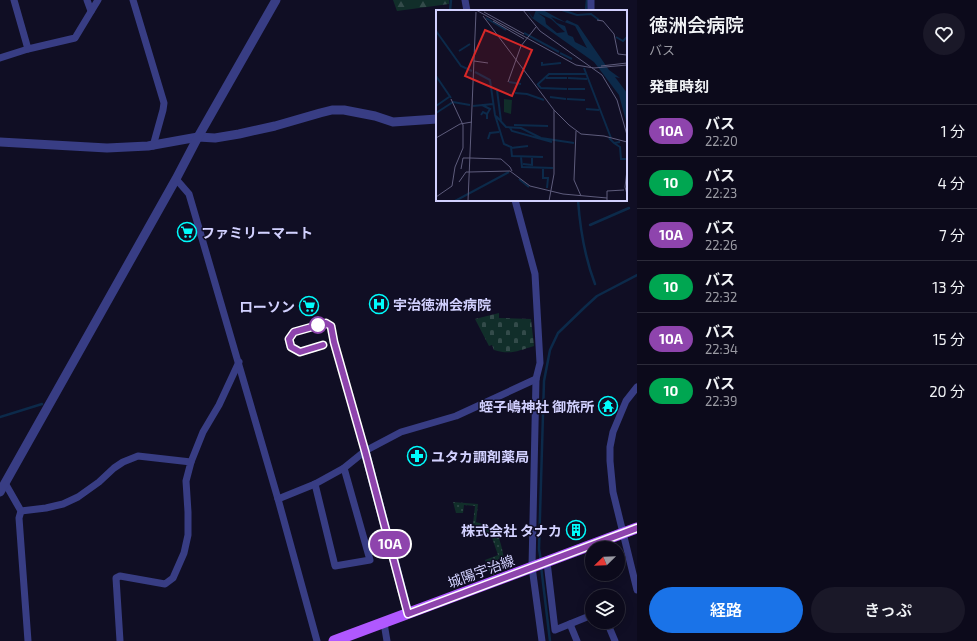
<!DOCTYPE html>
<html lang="ja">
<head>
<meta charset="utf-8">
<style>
  body { margin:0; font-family:"Exo 2","Noto Sans JP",sans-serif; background:#1a1828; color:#f1f3f6; height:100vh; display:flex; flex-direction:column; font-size:15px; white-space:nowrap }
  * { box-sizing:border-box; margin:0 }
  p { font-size:13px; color:#9a9aa3 }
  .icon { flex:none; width:22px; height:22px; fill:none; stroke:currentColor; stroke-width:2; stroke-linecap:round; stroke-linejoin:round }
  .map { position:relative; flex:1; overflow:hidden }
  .sheet { display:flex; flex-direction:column; background:#0c0a1b; width:340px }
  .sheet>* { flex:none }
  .badge { padding:0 8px; border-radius:13px; font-size:14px; line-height:26px }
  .needle { width:26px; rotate:247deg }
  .buttons { position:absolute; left:585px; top:541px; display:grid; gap:8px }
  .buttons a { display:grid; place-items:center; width:40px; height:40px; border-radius:50%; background:#0c0a1b; box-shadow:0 2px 10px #0003,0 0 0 1px #2c2b3a; font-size:20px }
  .map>.badge { position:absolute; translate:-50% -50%; box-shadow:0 0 0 2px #fff }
  h2 { padding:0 12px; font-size:15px; line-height:36px }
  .round { display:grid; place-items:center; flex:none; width:42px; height:42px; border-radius:21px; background:#1a1828 }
  .overview { display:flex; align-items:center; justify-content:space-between; height:68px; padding:0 12px }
  h1 { font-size:19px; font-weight:600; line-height:30px }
  .action { display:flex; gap:8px; margin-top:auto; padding:8px 12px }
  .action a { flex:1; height:46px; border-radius:24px; background:#1a73e8; color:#fff; font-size:16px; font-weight:600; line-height:46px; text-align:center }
  .action a+a { background:#1a1828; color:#f1f3f6 }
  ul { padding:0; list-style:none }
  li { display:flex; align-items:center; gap:12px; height:52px; padding:0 12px; border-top:1px solid #2c2b3a }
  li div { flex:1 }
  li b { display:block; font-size:15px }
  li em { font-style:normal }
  li .badge { min-width:44px; font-weight:700; text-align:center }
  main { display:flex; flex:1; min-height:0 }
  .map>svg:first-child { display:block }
  .grass { fill:url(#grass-dots) }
  .forest { fill:url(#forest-firs) }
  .cemetery { fill:url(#cemetery-stones) }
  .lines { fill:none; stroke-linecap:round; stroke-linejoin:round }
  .stream { stroke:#0c2a4a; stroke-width:2.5 }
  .minor { stroke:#383d84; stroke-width:7 }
  .tertiary { stroke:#383d84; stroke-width:9 }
  .primary { stroke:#b058ff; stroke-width:11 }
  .line-casing { stroke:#fff; stroke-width:9 }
  .line { stroke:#8e44ad; stroke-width:6 }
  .stop-dot { fill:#fff; stroke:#8e44ad; stroke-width:2 }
  .labels { text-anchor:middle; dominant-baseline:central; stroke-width:3; stroke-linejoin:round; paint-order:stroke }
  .poi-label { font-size:14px; font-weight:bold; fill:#d2d1ff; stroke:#100e24; text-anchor:start }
  .street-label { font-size:14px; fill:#d2d1ff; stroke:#100e24 }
  .inset-river { fill:none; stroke:#0c2a4a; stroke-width:2 }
  .inset-road { fill:none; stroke:#5e5c7c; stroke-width:1 }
  .view { fill:#d62828; fill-opacity:0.15; stroke:#d62828; stroke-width:2 }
  .inset-edge { fill:none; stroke:#d2d1ff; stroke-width:2 }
</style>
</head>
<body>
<main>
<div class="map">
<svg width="637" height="641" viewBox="0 0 637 641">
  <defs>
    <pattern id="grass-dots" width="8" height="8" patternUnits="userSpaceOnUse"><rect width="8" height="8" fill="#112e2a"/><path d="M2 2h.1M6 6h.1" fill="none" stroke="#334b4a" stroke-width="1.8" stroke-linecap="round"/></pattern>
    <pattern id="forest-firs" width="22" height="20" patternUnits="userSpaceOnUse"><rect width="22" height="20" fill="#112e2a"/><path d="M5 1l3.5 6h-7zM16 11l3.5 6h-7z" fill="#334b4a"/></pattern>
    <pattern id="cemetery-stones" width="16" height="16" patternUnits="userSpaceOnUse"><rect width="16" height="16" fill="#112e2a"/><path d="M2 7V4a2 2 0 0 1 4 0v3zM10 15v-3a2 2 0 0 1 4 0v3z" fill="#334b4a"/></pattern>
  </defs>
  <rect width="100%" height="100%" fill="#100e24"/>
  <path class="grass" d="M 453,502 L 478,504 L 476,522 C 482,524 490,525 494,530 C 500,536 503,552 504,560 L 498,559 L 495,574 L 491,576 L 485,560 L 498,555 L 491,535 L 473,524 L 475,506 L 464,505 L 463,513 L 456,513 Z"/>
  <path class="forest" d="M 393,0 L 449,0 L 449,4 L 397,11 Z"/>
  <path class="cemetery" d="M 499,313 L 499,318 L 531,319 L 534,346 C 518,351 510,355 494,350 L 492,345 L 489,346 L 475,319 Z"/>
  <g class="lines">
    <g class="stream">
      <path d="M 450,11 L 451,0"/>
      <path d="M 586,11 L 587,0"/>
      <path d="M 578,200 C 580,228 585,258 595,284"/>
      <path d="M 590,225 L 629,208"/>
      <path d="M 0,417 L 42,404"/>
      <path d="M 541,561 L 539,549 L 544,381 L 550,350 L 558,333 L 586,306 L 597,296 L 637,275"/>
      <path d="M 541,566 L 550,641"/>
    </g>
    <g class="minor">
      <path d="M 14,0 L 28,49"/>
      <path d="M 87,0 L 91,11"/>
      <path d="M 133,0 L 164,103 L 163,110 L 153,146"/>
      <path d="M 465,0 L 467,11"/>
      <path d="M 591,11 L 591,0"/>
      <path d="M 0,58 L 28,49 L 75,38 L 98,0"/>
      <path d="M 176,179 L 189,194 L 278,499 L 317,641"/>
      <path d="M 515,200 L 535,274 L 540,363 L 536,379 L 532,567 L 542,641"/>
      <path d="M 637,387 L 626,401 L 613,432 L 610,447 L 610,461 L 613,492 L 637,590"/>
      <path d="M 191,462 L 203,432 L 219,405 L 239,362"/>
      <path d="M 5,483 L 21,511 L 19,518 L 28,641"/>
      <path d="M 315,484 L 335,566 L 370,560 L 344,468"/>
      <path d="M 278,499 L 315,484 L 344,468 L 365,451 L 401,432 L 456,416 L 536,379"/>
      <path d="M 21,511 L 46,508 L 63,504 L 78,497 L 99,482 L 114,468 L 123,462 L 138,456 L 191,462 L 186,481 L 188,512 L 188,535 L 184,553 L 173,578 L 165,584 L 120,576 L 116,578 L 120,641"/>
      <path d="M 547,562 L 555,630 L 592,615"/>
      <path d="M 607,622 L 615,641"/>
      <path d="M 384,623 L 387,641"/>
      <path d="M 570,624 L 577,641"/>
    </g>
    <g class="tertiary">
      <path d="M 0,142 L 107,148 L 148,146 L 198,137 L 215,138 L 239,134 L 275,126 L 320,113 L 332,110 L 344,110 L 375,116 L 393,122 L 437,119"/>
      <path d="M 365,451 L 408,613"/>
      <path d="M 0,492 L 176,179 L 198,137 L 276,0"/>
    </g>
    <path class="primary" d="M 334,641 L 637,528"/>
  </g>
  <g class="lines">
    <g class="line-casing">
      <path id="line" d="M 323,345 L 300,352 L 291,347 L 289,339 L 294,332 L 326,323 L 331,326 L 334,342 L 365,451 L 408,614 L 637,528"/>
    </g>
    <use href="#line" class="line"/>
  </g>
  <defs>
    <g id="supermarket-ring" transform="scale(1)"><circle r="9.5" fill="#100e24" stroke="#00fcfc" stroke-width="1.5"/><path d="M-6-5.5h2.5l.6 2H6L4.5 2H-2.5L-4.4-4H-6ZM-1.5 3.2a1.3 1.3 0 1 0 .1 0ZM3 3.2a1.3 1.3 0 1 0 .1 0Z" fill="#00fcfc"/></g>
    <g id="hospital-ring" transform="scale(1)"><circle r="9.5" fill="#100e24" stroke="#00fcfc" stroke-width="1.5"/><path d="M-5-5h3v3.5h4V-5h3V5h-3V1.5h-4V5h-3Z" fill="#00fcfc"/></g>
    <g id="temple-ring" transform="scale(1)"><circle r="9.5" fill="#100e24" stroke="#00fcfc" stroke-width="1.5"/><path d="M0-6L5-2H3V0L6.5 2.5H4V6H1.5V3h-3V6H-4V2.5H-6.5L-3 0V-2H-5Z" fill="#00fcfc"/></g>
    <g id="pharmacy-ring" transform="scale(1)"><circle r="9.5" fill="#100e24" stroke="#00fcfc" stroke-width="1.5"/><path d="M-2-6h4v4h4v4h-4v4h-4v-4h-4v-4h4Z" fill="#00fcfc"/></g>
    <g id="building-ring" transform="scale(1)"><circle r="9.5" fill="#100e24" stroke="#00fcfc" stroke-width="1.5"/><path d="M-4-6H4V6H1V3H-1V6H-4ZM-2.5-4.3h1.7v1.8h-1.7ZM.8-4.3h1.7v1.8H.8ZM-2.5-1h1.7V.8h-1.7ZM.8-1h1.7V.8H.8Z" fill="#00fcfc"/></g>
  </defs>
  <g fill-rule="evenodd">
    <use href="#supermarket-ring" x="187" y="232"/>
    <use href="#hospital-ring" x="379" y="304"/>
    <use href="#supermarket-ring" x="309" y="306"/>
    <use href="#temple-ring" x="608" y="406"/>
    <use href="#pharmacy-ring" x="417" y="456"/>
    <use href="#building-ring" x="576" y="530"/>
  </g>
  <circle class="stop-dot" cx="318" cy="325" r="8"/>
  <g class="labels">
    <g class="poi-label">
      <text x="201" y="232">ファミリーマート</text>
      <text x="393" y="304">宇治徳洲会病院</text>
      <text x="295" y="306" text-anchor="end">ローソン</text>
      <text x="594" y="406" text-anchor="end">蛭子嶋神社 御旅所</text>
      <text x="431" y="456">ユタカ調剤薬局</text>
      <text x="562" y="530" text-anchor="end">株式会社 タナカ</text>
    </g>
    <g class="street-label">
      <text transform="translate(481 571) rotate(-20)">城陽宇治線</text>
    </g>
  </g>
  <g transform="translate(436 10)">
    <rect width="191" height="191" fill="#100e24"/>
    <path d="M 68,89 L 76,90 L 75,104 L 68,102 Z" fill="#112e2a"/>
    <path d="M 91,0 L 97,8 L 100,0 L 107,0 L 129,12 L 131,10 L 142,15 L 173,60 L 184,68 L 179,67 L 191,83 L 190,78 L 191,80 L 191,115 L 183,85 L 158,52 L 96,8 ZM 102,3 L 115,9 L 129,22 L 121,23 L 110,14 L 109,8 ZM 115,7 L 139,16 L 151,38 L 139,32 L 137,27 L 132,25 L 129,16 L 121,13 Z" fill="#0c2a4a" fill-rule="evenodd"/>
    <path class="inset-river" d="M 126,0 L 141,5 L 155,4 L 163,10M 50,8 L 70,20M 0,21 L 25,56 L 36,61M 88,23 L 123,42M 180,27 L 187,31 L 191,27M 23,41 L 34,34M 124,43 L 136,49M 106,52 L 106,55 L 125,53M 148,58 L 175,128M 39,62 L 54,70 L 59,105 L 68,134 L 75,137 L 76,146 L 107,147M 0,66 L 15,88M 110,68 L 131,68M 132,68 L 151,69M 73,72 L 85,74M 101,75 L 113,64 L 150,64M 102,75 L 105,78 L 131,79M 132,79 L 149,79M 61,80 L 65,111M 79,83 L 91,84 L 108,90M 114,87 L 130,89M 131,89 L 149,90M 46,95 L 54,99 L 51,104M 0,96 L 13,87M 37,96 L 57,94M 150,99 L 163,100M 0,103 L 17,92 L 34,95M 45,105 L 47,102 L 51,104 L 51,109M 60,106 L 70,117 L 85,118 L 105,128 L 138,133M 78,115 L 112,116M 74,118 L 76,121 L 116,132M 173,128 L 178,133 L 184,132M 52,129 L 54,123 L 63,122M 178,133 L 184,137 L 185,149 L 191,149M 75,138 L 92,136M 85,147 L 86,157 L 117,158M 87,154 L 96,155 L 96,148M 107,159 L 107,168 L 112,168 L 111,178M 83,169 L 93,177M 19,191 L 73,162"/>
    <path class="inset-road" d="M 40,0 L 140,55 L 158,58 L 191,55M 87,0 L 104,21 L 166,65 L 181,90 L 191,125M 48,2 L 88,24M 47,6 L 118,100 L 133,115 L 145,124 L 168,126 L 191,132M 161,10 L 167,11 L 178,24 L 182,44 L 191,45M 57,11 L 88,29M 38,51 L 52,53M 165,56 L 191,53M 72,72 L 85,36 L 100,17M 140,121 L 138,170 L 145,186M 0,128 L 24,114 L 36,112M 34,148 L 65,149 L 74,157 L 76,161M 25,159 L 27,148 L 34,148M 191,160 L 189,177 L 191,184M 33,162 L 74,161 L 94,176 L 127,184 L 171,188 L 171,191M 23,172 L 30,162 L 33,162M 0,187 L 16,176 L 19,157 L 27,138 L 27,115 L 15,89M 171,188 L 171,181 L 188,180M 32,191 L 40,2M 113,191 L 118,164 L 118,100"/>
    <path class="view" d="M 49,20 L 96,40 L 76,86 L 29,66 Z"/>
    <rect width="191" height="191" class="inset-edge"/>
  </g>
</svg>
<div class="buttons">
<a><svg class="needle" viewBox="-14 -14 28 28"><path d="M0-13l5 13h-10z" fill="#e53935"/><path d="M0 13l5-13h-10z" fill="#9a9aa3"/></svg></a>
<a><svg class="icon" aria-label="layers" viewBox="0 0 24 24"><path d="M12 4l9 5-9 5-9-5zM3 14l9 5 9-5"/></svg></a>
</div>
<b class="badge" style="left:390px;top:544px;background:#8e44ad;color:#fff">10A</b>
</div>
<section class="sheet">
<div class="overview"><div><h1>徳洲会病院</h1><p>バス</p></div><a class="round"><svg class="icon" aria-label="heart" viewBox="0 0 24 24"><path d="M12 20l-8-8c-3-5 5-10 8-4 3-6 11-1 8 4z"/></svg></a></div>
<h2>発車時刻</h2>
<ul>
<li><span class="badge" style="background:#8e44ad;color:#fff">10A</span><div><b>バス</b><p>22:20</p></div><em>1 分</em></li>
<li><span class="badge" style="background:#00a651;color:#fff">10</span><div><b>バス</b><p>22:23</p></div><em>4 分</em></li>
<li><span class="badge" style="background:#8e44ad;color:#fff">10A</span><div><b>バス</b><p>22:26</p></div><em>7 分</em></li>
<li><span class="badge" style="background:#00a651;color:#fff">10</span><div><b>バス</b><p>22:32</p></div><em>13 分</em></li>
<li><span class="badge" style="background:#8e44ad;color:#fff">10A</span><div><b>バス</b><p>22:34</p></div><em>15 分</em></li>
<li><span class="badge" style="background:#00a651;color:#fff">10</span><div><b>バス</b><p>22:39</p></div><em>20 分</em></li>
</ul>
<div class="action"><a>経路</a><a>きっぷ</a></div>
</section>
</main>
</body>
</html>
